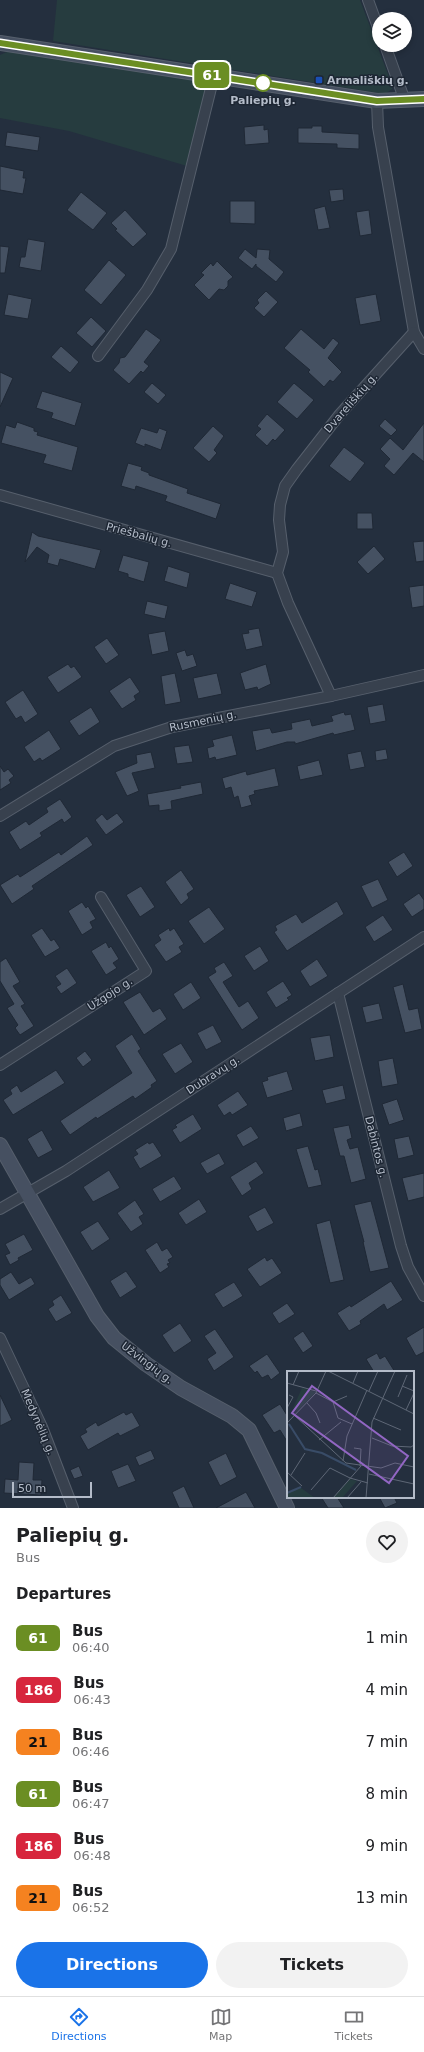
<!DOCTYPE html>
<html lang="en">
<head>
<meta charset="utf-8">
<style>
  body { margin:0; font-family:"DejaVu Sans",sans-serif; background:#f2f2f2; color:#202124; height:100vh; display:flex; flex-direction:column; font-size:15px; white-space:nowrap }
  * { box-sizing:border-box; margin:0 }
  p { font-size:13px; color:#757577 }
  .icon { flex:none; width:22px; height:22px; fill:none; stroke:currentColor; stroke-width:2; stroke-linecap:round; stroke-linejoin:round }
  .map { position:relative; height:1508px; overflow:hidden }
  .side { display:flex; flex-direction:column; background:#fff; flex:1 }
  .side>* { flex:none }
  .badge { padding:0 8px; border-radius:6px; font-size:14px; line-height:26px }
  .fabs { position:absolute; left:372px; top:12px; display:grid; gap:8px }
  .fabs a { display:grid; place-items:center; width:40px; height:40px; border-radius:50%; background:#fff; box-shadow:0 2px 6px #0003; font-size:20px }
  .scale { position:absolute; left:12px; bottom:10px; width:80px; box-sizing:border-box; padding-left:4px; border:2px solid #b4bcc9; border-top:0; font-size:11px; line-height:14px; white-space:nowrap; color:#b4bcc9; -webkit-text-stroke:3px #1d2633; paint-order:stroke }
  .map>.badge { position:absolute; translate:-50% -50%; box-shadow:0 0 0 2px #fff }
  h2 { padding:0 16px; font-size:15px; line-height:36px }
  .round { display:grid; place-items:center; flex:none; width:42px; height:42px; border-radius:21px; background:#f2f2f2 }
  .summary { display:flex; align-items:center; justify-content:space-between; height:68px; padding:0 16px }
  h1 { font-size:19px; font-weight:800; line-height:30px }
  .button { display:flex; gap:8px; margin-top:auto; padding:8px 16px }
  .button a { flex:1; height:46px; border-radius:24px; background:#1a73e8; color:#fff; font-size:16px; font-weight:800; line-height:46px; text-align:center }
  .button a+a { background:#f2f2f2; color:#202124 }
  ul { padding:0; list-style:none }
  li { display:flex; align-items:center; gap:12px; height:52px; padding:0 16px }
  li div { flex:1 }
  li b { display:block; font-size:15px }
  li em { font-style:normal }
  li .badge { min-width:44px; font-weight:700; text-align:center }
  .menu { display:flex; justify-content:space-around; align-items:center; height:56px; border-top:1px solid #e0e0e0; background:#fff; font-size:11px; color:#757577 }
  .menu a { display:grid; justify-items:center; gap:2px }
  .menu .selected { color:#1a73e8 }
  .map>svg:first-child { display:block }
  .green { fill:#263c3f }
  .building { fill:#455162; stroke:#1f2835 }
  .lines { fill:none; stroke-linecap:round; stroke-linejoin:round }
  .street-casing { stroke:#565f6c; stroke-width:12 }
  .secondary-casing { stroke:#565f6c; stroke-width:16 }
  .street { stroke:#38414e; stroke-width:10 }
  .secondary { stroke:#465061; stroke-width:14 }
  .line-casing { stroke:#fff; stroke-width:9 }
  .line { stroke:#6b8e23; stroke-width:6 }
  .transit-dot { fill:#1a4fb4; stroke:#1d2633; stroke-width:1.5 }
  .stop-dot { fill:#fff; stroke:#6b8e23; stroke-width:2 }
  .labels { text-anchor:middle; dominant-baseline:central; stroke-width:3; stroke-linejoin:round; paint-order:stroke }
  .poi-label { font-size:11px; font-weight:bold; fill:#b4bcc9; stroke:#1d2633; text-anchor:start }
  .stop-label { font-size:11px; font-weight:bold; fill:#b4bcc9; stroke:#1d2633 }
  .street-label { font-size:11px; fill:#b4bcc9; stroke:#1d2633 }
  .inset-river { fill:none; stroke:#394c67; stroke-width:2 }
  .inset-road { fill:none; stroke:#5e6776; stroke-width:1 }
  .view { fill:#9266c3; fill-opacity:0.15; stroke:#9266c3; stroke-width:2 }
  .inset-edge { fill:none; stroke:#b4bcc9; stroke-width:2 }
</style>
</head>
<body>
<div class="map">
<svg width="424" height="1508" viewBox="0 0 424 1508">
  <rect width="100%" height="100%" fill="#242f3e"/>
  <g class="green">
    <path d="M 57,0 L 360,0 L 392,85 L 392,89 L 385,94 L 53,41 Z"/>
    <path d="M 9,51 L 206,80 L 208,88 L 187,166 L 69,131 L 0,118 L 0,55 Z"/>
  </g>
  <g class="building">
    <path d="M 264,125 L 264,130 L 268,129 L 269,143 L 245,145 L 244,127 Z"/>
    <path d="M 312,126 L 322,126 L 322,132 L 359,134 L 359,149 L 337,148 L 337,144 L 298,143 L 298,128 L 312,128 Z"/>
    <path d="M 7,132 L 40,137 L 38,151 L 5,146 Z"/>
    <path d="M 0,166 L 24,171 L 23,178 L 26,178 L 23,194 L 0,190 Z"/>
    <path d="M 343,189 L 344,200 L 331,202 L 329,190 Z"/>
    <path d="M 81,192 L 107,213 L 93,230 L 67,210 Z"/>
    <path d="M 230,201 L 255,201 L 255,224 L 230,223 Z"/>
    <path d="M 325,206 L 330,228 L 318,230 L 314,209 Z"/>
    <path d="M 125,210 L 147,234 L 133,247 L 115,230 L 117,229 L 111,223 Z"/>
    <path d="M 369,210 L 372,234 L 360,236 L 356,212 Z"/>
    <path d="M 28,239 L 45,242 L 41,271 L 19,267 L 21,257 L 25,257 Z"/>
    <path d="M 0,246 L 9,247 L 5,273 L 0,273 Z"/>
    <path d="M 245,249 L 256,258 L 257,249 L 270,250 L 269,259 L 284,272 L 276,282 L 256,266 L 256,264 L 252,269 L 238,258 Z"/>
    <path d="M 109,260 L 126,275 L 101,305 L 84,290 Z"/>
    <path d="M 217,261 L 233,277 L 228,281 L 228,286 L 224,290 L 219,289 L 209,300 L 194,285 L 204,275 L 201,273 L 211,263 L 213,266 Z"/>
    <path d="M 266,291 L 278,302 L 264,317 L 254,308 L 259,303 L 257,300 Z"/>
    <path d="M 8,294 L 32,299 L 28,319 L 4,315 Z"/>
    <path d="M 376,294 L 381,321 L 360,325 L 355,298 Z"/>
    <path d="M 91,317 L 106,331 L 92,347 L 76,333 Z"/>
    <path d="M 146,329 L 161,340 L 144,362 L 149,366 L 143,373 L 141,371 L 129,384 L 113,370 L 119,363 L 120,358 L 125,357 Z"/>
    <path d="M 301,329 L 324,349 L 333,338 L 339,343 L 328,358 L 342,372 L 333,382 L 330,380 L 324,387 L 308,372 L 310,370 L 284,348 Z"/>
    <path d="M 61,346 L 79,362 L 70,373 L 51,357 Z"/>
    <path d="M 0,372 L 13,378 L 0,407 Z"/>
    <path d="M 152,383 L 166,395 L 158,404 L 144,392 Z"/>
    <path d="M 294,383 L 314,400 L 297,419 L 277,402 Z"/>
    <path d="M 42,391 L 82,403 L 75,426 L 51,418 L 53,413 L 36,408 Z"/>
    <path d="M 267,414 L 285,430 L 275,441 L 273,439 L 267,446 L 255,435 L 261,429 L 257,426 Z"/>
    <path d="M 385,419 L 397,430 L 391,436 L 379,426 Z"/>
    <path d="M 17,422 L 34,428 L 34,431 L 38,432 L 37,435 L 78,447 L 72,471 L 43,463 L 46,455 L 1,443 L 6,425 L 15,428 Z"/>
    <path d="M 424,423 L 424,462 L 413,453 L 394,475 L 384,466 L 390,459 L 380,449 L 390,438 L 403,450 Z"/>
    <path d="M 213,426 L 224,436 L 214,450 L 217,453 L 209,462 L 193,448 Z"/>
    <path d="M 141,428 L 157,433 L 159,428 L 167,431 L 161,450 L 145,444 L 145,447 L 135,443 Z"/>
    <path d="M 344,447 L 365,463 L 350,482 L 329,466 Z"/>
    <path d="M 128,463 L 142,467 L 141,470 L 149,473 L 149,475 L 188,489 L 187,493 L 221,504 L 216,519 L 165,501 L 167,496 L 136,486 L 135,490 L 121,486 Z"/>
    <path d="M 357,513 L 372,513 L 373,529 L 357,529 Z"/>
    <path d="M 32,532 L 38,536 L 101,550 L 95,569 L 60,559 L 58,566 L 47,563 L 49,555 L 37,547 L 25,562 Z"/>
    <path d="M 424,541 L 424,561 L 416,562 L 413,542 Z"/>
    <path d="M 374,546 L 385,559 L 368,574 L 357,562 Z"/>
    <path d="M 123,555 L 149,562 L 144,582 L 128,577 L 128,574 L 118,571 Z"/>
    <path d="M 168,566 L 190,573 L 187,588 L 164,581 Z"/>
    <path d="M 230,583 L 257,592 L 252,607 L 225,599 Z"/>
    <path d="M 424,585 L 424,606 L 412,608 L 409,587 Z"/>
    <path d="M 147,601 L 168,606 L 165,619 L 144,614 Z"/>
    <path d="M 259,628 L 263,646 L 246,650 L 242,634 L 249,633 L 248,630 Z"/>
    <path d="M 165,631 L 169,651 L 152,655 L 148,634 Z"/>
    <path d="M 107,638 L 119,655 L 106,664 L 94,647 Z"/>
    <path d="M 185,650 L 187,656 L 193,654 L 197,666 L 182,671 L 176,653 Z"/>
    <path d="M 68,664 L 71,668 L 74,666 L 82,677 L 58,693 L 47,677 Z"/>
    <path d="M 266,664 L 271,684 L 258,690 L 257,687 L 245,690 L 240,673 Z"/>
    <path d="M 175,673 L 181,702 L 165,705 L 161,676 Z"/>
    <path d="M 217,673 L 222,694 L 198,699 L 193,678 Z"/>
    <path d="M 130,677 L 140,692 L 134,696 L 136,700 L 122,709 L 109,691 Z"/>
    <path d="M 23,690 L 38,714 L 25,723 L 21,716 L 16,719 L 5,702 Z"/>
    <path d="M 383,704 L 386,721 L 370,724 L 367,707 Z"/>
    <path d="M 91,707 L 100,722 L 79,736 L 69,721 Z"/>
    <path d="M 344,712 L 345,715 L 351,714 L 355,730 L 334,735 L 333,733 L 295,744 L 295,742 L 287,742 L 256,751 L 252,731 L 270,728 L 272,733 L 292,729 L 291,723 L 310,719 L 312,726 L 333,721 L 331,716 Z"/>
    <path d="M 49,730 L 61,749 L 42,761 L 40,758 L 34,762 L 24,747 Z"/>
    <path d="M 232,735 L 237,755 L 216,760 L 215,757 L 209,759 L 207,748 L 214,746 L 212,740 Z"/>
    <path d="M 189,745 L 193,762 L 177,764 L 174,747 Z"/>
    <path d="M 386,749 L 388,759 L 376,761 L 375,751 Z"/>
    <path d="M 361,751 L 365,767 L 350,770 L 347,754 Z"/>
    <path d="M 151,752 L 155,768 L 132,773 L 139,791 L 127,796 L 115,772 L 137,763 L 136,755 Z"/>
    <path d="M 319,760 L 323,775 L 300,780 L 297,766 Z"/>
    <path d="M 0,766 L 4,772 L 8,769 L 14,776 L 9,780 L 11,783 L 0,790 Z"/>
    <path d="M 275,768 L 279,786 L 254,791 L 255,794 L 249,796 L 252,805 L 241,808 L 238,796 L 234,798 L 231,787 L 225,789 L 222,778 L 246,771 L 247,775 Z"/>
    <path d="M 201,782 L 203,794 L 171,801 L 172,809 L 159,811 L 159,805 L 149,806 L 147,794 L 181,788 L 180,786 Z"/>
    <path d="M 60,799 L 72,817 L 64,823 L 62,819 L 40,833 L 42,836 L 20,850 L 9,832 L 26,821 L 29,825 L 48,812 L 46,808 Z"/>
    <path d="M 117,813 L 124,822 L 106,835 L 95,820 L 102,814 L 107,820 Z"/>
    <path d="M 87,836 L 93,845 L 32,886 L 34,889 L 12,904 L 0,885 L 18,874 L 20,877 L 59,852 L 61,855 Z"/>
    <path d="M 404,852 L 413,866 L 397,877 L 388,862 Z"/>
    <path d="M 181,870 L 194,889 L 187,894 L 189,898 L 181,905 L 165,882 Z"/>
    <path d="M 378,879 L 388,900 L 372,908 L 361,886 Z"/>
    <path d="M 141,886 L 155,907 L 140,917 L 126,895 Z"/>
    <path d="M 419,893 L 424,900 L 424,909 L 412,917 L 403,904 Z"/>
    <path d="M 337,901 L 344,914 L 287,951 L 274,932 L 277,930 L 275,926 L 296,914 L 302,923 Z"/>
    <path d="M 82,902 L 86,908 L 88,906 L 96,919 L 90,922 L 93,928 L 82,935 L 68,911 Z"/>
    <path d="M 209,907 L 225,929 L 204,944 L 188,921 Z"/>
    <path d="M 383,915 L 393,930 L 374,942 L 365,927 Z"/>
    <path d="M 42,928 L 51,941 L 54,939 L 60,948 L 45,957 L 31,935 Z"/>
    <path d="M 169,928 L 170,931 L 174,928 L 184,944 L 179,947 L 182,952 L 166,962 L 154,945 L 161,940 L 158,935 Z"/>
    <path d="M 106,942 L 109,948 L 111,946 L 119,959 L 113,963 L 117,968 L 106,975 L 91,951 Z"/>
    <path d="M 260,946 L 269,961 L 254,971 L 244,956 Z"/>
    <path d="M 6,958 L 20,982 L 13,986 L 25,1004 L 21,1006 L 34,1026 L 20,1035 L 15,1028 L 18,1025 L 7,1008 L 14,1004 L 0,981 L 0,962 Z"/>
    <path d="M 317,959 L 328,976 L 310,987 L 300,971 Z"/>
    <path d="M 224,962 L 233,976 L 223,982 L 239,1007 L 248,1001 L 259,1018 L 242,1030 L 208,977 L 216,972 L 214,968 Z"/>
    <path d="M 67,968 L 77,983 L 61,994 L 56,987 L 61,984 L 55,976 Z"/>
    <path d="M 283,981 L 292,995 L 287,998 L 289,1000 L 276,1008 L 266,992 Z"/>
    <path d="M 191,982 L 201,998 L 183,1010 L 173,994 Z"/>
    <path d="M 403,984 L 409,1010 L 418,1008 L 422,1029 L 405,1033 L 393,987 Z"/>
    <path d="M 140,992 L 153,1012 L 160,1008 L 167,1019 L 144,1035 L 123,1002 Z"/>
    <path d="M 379,1003 L 383,1019 L 366,1023 L 362,1007 Z"/>
    <path d="M 213,1025 L 222,1042 L 206,1050 L 197,1033 Z"/>
    <path d="M 132,1034 L 141,1049 L 138,1051 L 157,1081 L 151,1085 L 152,1087 L 135,1099 L 133,1096 L 97,1119 L 96,1117 L 70,1135 L 60,1121 L 132,1073 L 115,1046 Z"/>
    <path d="M 330,1035 L 334,1057 L 315,1061 L 310,1038 Z"/>
    <path d="M 181,1043 L 193,1062 L 175,1074 L 162,1054 Z"/>
    <path d="M 85,1051 L 92,1060 L 83,1067 L 76,1058 Z"/>
    <path d="M 393,1058 L 398,1084 L 382,1087 L 378,1061 Z"/>
    <path d="M 56,1070 L 65,1083 L 13,1115 L 3,1100 L 12,1094 L 10,1090 L 17,1085 L 21,1092 Z"/>
    <path d="M 287,1071 L 293,1090 L 267,1098 L 262,1082 L 268,1080 L 267,1077 Z"/>
    <path d="M 343,1085 L 346,1099 L 326,1104 L 322,1090 Z"/>
    <path d="M 238,1091 L 248,1105 L 232,1115 L 230,1112 L 224,1116 L 217,1105 Z"/>
    <path d="M 397,1099 L 404,1120 L 389,1125 L 382,1104 Z"/>
    <path d="M 300,1113 L 303,1126 L 286,1131 L 283,1118 Z"/>
    <path d="M 193,1114 L 202,1129 L 180,1143 L 172,1130 L 177,1127 L 175,1125 Z"/>
    <path d="M 349,1125 L 352,1138 L 347,1140 L 350,1149 L 358,1147 L 366,1179 L 351,1183 L 344,1156 L 340,1156 L 333,1128 Z"/>
    <path d="M 251,1126 L 259,1138 L 243,1147 L 236,1135 Z"/>
    <path d="M 42,1130 L 53,1150 L 38,1158 L 27,1139 Z"/>
    <path d="M 409,1136 L 414,1155 L 398,1159 L 394,1139 Z"/>
    <path d="M 148,1142 L 149,1144 L 153,1142 L 162,1156 L 140,1169 L 133,1157 L 138,1154 L 135,1150 Z"/>
    <path d="M 308,1146 L 315,1170 L 318,1169 L 322,1185 L 308,1188 L 296,1149 Z"/>
    <path d="M 219,1153 L 225,1164 L 207,1174 L 200,1163 Z"/>
    <path d="M 256,1161 L 264,1173 L 249,1183 L 252,1189 L 242,1196 L 230,1177 Z"/>
    <path d="M 109,1170 L 120,1188 L 93,1202 L 83,1187 Z"/>
    <path d="M 424,1173 L 424,1197 L 408,1201 L 402,1178 Z"/>
    <path d="M 174,1176 L 182,1189 L 160,1202 L 152,1189 Z"/>
    <path d="M 199,1199 L 207,1212 L 186,1225 L 178,1213 Z"/>
    <path d="M 135,1200 L 144,1214 L 139,1217 L 143,1224 L 131,1232 L 117,1213 Z"/>
    <path d="M 371,1201 L 389,1268 L 370,1272 L 363,1242 L 364,1242 L 354,1205 Z"/>
    <path d="M 265,1207 L 274,1223 L 257,1232 L 248,1216 Z"/>
    <path d="M 330,1220 L 344,1280 L 330,1283 L 316,1224 Z"/>
    <path d="M 98,1221 L 110,1239 L 92,1251 L 80,1232 Z"/>
    <path d="M 24,1234 L 33,1250 L 18,1258 L 19,1260 L 10,1265 L 5,1255 L 10,1253 L 5,1244 Z"/>
    <path d="M 157,1242 L 162,1251 L 167,1248 L 173,1257 L 168,1260 L 170,1263 L 167,1264 L 169,1267 L 160,1273 L 145,1250 Z"/>
    <path d="M 265,1257 L 267,1261 L 272,1258 L 282,1273 L 260,1287 L 247,1269 Z"/>
    <path d="M 126,1271 L 137,1287 L 120,1298 L 110,1281 Z"/>
    <path d="M 11,1272 L 19,1284 L 31,1277 L 35,1284 L 9,1300 L 0,1285 L 0,1279 Z"/>
    <path d="M 391,1281 L 403,1300 L 387,1310 L 384,1304 L 360,1321 L 361,1324 L 349,1331 L 337,1313 L 350,1305 L 351,1307 Z"/>
    <path d="M 234,1282 L 243,1296 L 223,1308 L 214,1294 Z"/>
    <path d="M 61,1295 L 72,1313 L 56,1322 L 48,1309 L 54,1305 L 52,1301 Z"/>
    <path d="M 287,1303 L 295,1314 L 279,1324 L 272,1313 Z"/>
    <path d="M 180,1323 L 192,1341 L 174,1353 L 162,1335 Z"/>
    <path d="M 424,1327 L 424,1352 L 416,1356 L 406,1338 Z"/>
    <path d="M 215,1329 L 234,1357 L 214,1371 L 207,1359 L 216,1353 L 204,1336 Z"/>
    <path d="M 303,1331 L 313,1346 L 303,1353 L 293,1338 Z"/>
    <path d="M 377,1353 L 380,1359 L 385,1356 L 395,1372 L 374,1372 L 366,1359 Z"/>
    <path d="M 267,1354 L 280,1373 L 271,1380 L 268,1375 L 262,1378 L 257,1371 L 255,1373 L 249,1366 Z"/>
    <path d="M 0,1395 L 12,1420 L 0,1426 Z"/>
    <path d="M 280,1404 L 288,1417 L 288,1443 L 280,1430 L 274,1433 L 262,1415 Z"/>
    <path d="M 124,1412 L 126,1415 L 132,1412 L 140,1426 L 120,1436 L 118,1433 L 88,1450 L 80,1436 L 87,1432 L 85,1429 L 96,1422 L 98,1426 Z"/>
    <path d="M 151,1450 L 155,1459 L 139,1466 L 135,1457 Z"/>
    <path d="M 226,1453 L 237,1477 L 220,1486 L 208,1462 Z"/>
    <path d="M 19,1462 L 34,1463 L 33,1480 L 42,1480 L 41,1495 L 4,1493 L 5,1479 L 18,1480 Z"/>
    <path d="M 128,1464 L 136,1481 L 118,1488 L 111,1471 Z"/>
    <path d="M 79,1466 L 83,1476 L 74,1479 L 70,1470 Z"/>
    <path d="M 184,1486 L 194,1508 L 179,1508 L 172,1492 Z"/>
    <path d="M 246,1492 L 255,1508 L 216,1508 Z"/>
    <path d="M 321,1497 L 337,1497 L 344,1508 L 328,1508 Z"/>
    <path d="M 379,1497 L 394,1497 L 397,1503 L 385,1508 Z"/>
  </g>
  <g class="lines">
    <g class="street-casing">
      <g id="street">
        <path d="M 368,0 L 379,30"/>
        <path d="M 385,45 L 405,101"/>
        <path d="M 377,101 L 378,127 L 414,332 L 424,349"/>
        <path d="M 98,356 L 147,290 L 171,249 L 214,76"/>
        <path d="M 0,495 L 277,573"/>
        <path d="M 331,696 L 288,603 L 277,573 L 283,552 L 279,520 L 280,505 L 285,486 L 297,469 L 340,414 L 414,332"/>
        <path d="M 0,816 L 114,746 L 172,727 L 331,696 L 424,675"/>
        <path d="M 338,993 L 401,1246 L 408,1267 L 424,1296"/>
        <path d="M 0,1065 L 146,971 L 101,897"/>
        <path d="M 0,1209 L 66,1171 L 424,937"/>
        <path d="M 0,1338 L 42,1427 L 73,1508"/>
      </g>
    </g>
    <g class="secondary-casing">
      <g id="secondary">
        <path d="M 0,43 L 377,101 L 424,99"/>
        <path d="M 0,1145 L 97,1316 L 114,1338 L 146,1364 L 181,1388 L 232,1416 L 249,1430 L 287,1508"/>
      </g>
    </g>
    <use href="#street" class="street"/>
    <use href="#secondary" class="secondary"/>
  </g>
  <g class="lines">
    <g class="line-casing">
      <path id="line" d="M 0,43 L 377,101 L 424,99"/>
    </g>
    <use href="#line" class="line"/>
  </g>
  <rect class="transit-dot" x="315" y="76" width="8" height="8" rx="2"/>
  <circle class="stop-dot" cx="263" cy="83" r="8"/>
  <g class="labels">
    <g class="poi-label">
      <text x="327" y="80">Armališkių g.</text>
    </g>
    <g class="stop-label">
      <text x="263" y="100">Paliepių g.</text>
    </g>
    <g class="street-label">
      <text transform="translate(351 403) rotate(-49)">Dvareliškių g.</text>
      <text transform="translate(139 535) rotate(15)">Priešbalių g.</text>
      <text transform="translate(203 721) rotate(-12)">Rusmenių g.</text>
      <text transform="translate(110 994) rotate(-33)">Užgojo g.</text>
      <text transform="translate(213 1075) rotate(-33)">Dubravų g.</text>
      <text transform="translate(376 1147) rotate(76)">Dabintos g.</text>
      <text transform="translate(147 1363) rotate(37)">Užvingių g.</text>
      <text transform="translate(38 1422) rotate(67)">Medynėlių g.</text>
    </g>
  </g>
  <g transform="translate(287 1371)">
    <rect width="127" height="127" fill="#242f3e"/>
    <path d="M 15,17 L 29,21 L 10,40 L 6,37 ZM 63,108 L 70,110 L 55,127 L 46,127 ZM 14,117 L 28,127 L 0,127 L 0,122 Z" fill="#263c3f"/>
    <path class="inset-river" d="M 2,53 L 18,78 L 35,82 L 69,99M 0,122 L 14,116"/>
    <path class="inset-road" d="M 41,0 L 127,43M 0,12 L 29,20M 66,12 L 71,0M 6,14 L 12,0M 115,15 L 127,20M 82,20 L 91,0M 29,22 L 46,31M 111,26 L 120,4M 46,31 L 51,47 L 65,53M 46,31 L 60,25M 20,32 L 29,42 L 33,52M 0,37 L 6,26 L 2,24M 119,39 L 127,22M 7,44 L 59,92 L 94,97 L 108,92 L 127,96M 86,47 L 114,59M 0,52 L 29,22 L 39,0M 85,67 L 105,75 L 124,76 L 127,74M 32,69 L 54,51M 67,77 L 74,78 L 73,95M 56,90 L 60,65 L 80,19M 0,101 L 15,115M 82,103 L 127,113M 4,104 L 18,82M 24,119 L 43,97 L 63,107 L 81,112M 46,127 L 74,95M 60,127 L 74,111M 79,127 L 85,51 L 108,0"/>
    <path class="view" d="M 25,15 L 121,85 L 102,112 L 5,42 Z"/>
    <rect width="127" height="127" class="inset-edge"/>
  </g>
</svg>
<div class="fabs">
<a><svg class="icon" aria-label="layers" viewBox="0 0 24 24"><path d="M12 4l9 5-9 5-9-5zM3 14l9 5 9-5"/></svg></a>
</div>
<div class="scale">50 m</div>
<b class="badge" style="left:212px;top:75px;background:#6b8e23;color:#fff">61</b>
</div>
<section class="side">
<div class="summary"><div><h1>Paliepių g.</h1><p>Bus</p></div><a class="round"><svg class="icon" aria-label="heart" viewBox="0 0 24 24"><path d="M12 20l-8-8c-3-5 5-10 8-4 3-6 11-1 8 4z"/></svg></a></div>
<h2>Departures</h2>
<ul>
<li><span class="badge" style="background:#6b8e23;color:#fff">61</span><div><b>Bus</b><p>06:40</p></div><em>1 min</em></li>
<li><span class="badge" style="background:#d7263d;color:#fff">186</span><div><b>Bus</b><p>06:43</p></div><em>4 min</em></li>
<li><span class="badge" style="background:#f58220;color:#111">21</span><div><b>Bus</b><p>06:46</p></div><em>7 min</em></li>
<li><span class="badge" style="background:#6b8e23;color:#fff">61</span><div><b>Bus</b><p>06:47</p></div><em>8 min</em></li>
<li><span class="badge" style="background:#d7263d;color:#fff">186</span><div><b>Bus</b><p>06:48</p></div><em>9 min</em></li>
<li><span class="badge" style="background:#f58220;color:#111">21</span><div><b>Bus</b><p>06:52</p></div><em>13 min</em></li>
</ul>
<div class="button"><a>Directions</a><a>Tickets</a></div>
</section>
<nav class="menu">
<a class="selected"><svg class="icon" aria-label="directions" viewBox="0 0 24 24"><path d="M12 3l9 9-9 9-9-9zM9 14v-3h6M13 9l2 2-2 2"/></svg>Directions</a>
<a><svg class="icon" aria-label="map" viewBox="0 0 24 24"><path d="M3 6l6-2 6 2 6-2v14l-6 2-6-2-6 2zM9 4v14M15 6v14"/></svg>Map</a>
<a><svg class="icon" aria-label="tickets" viewBox="0 0 24 24"><path d="M3 7h18v10H3zM15 7v10"/></svg>Tickets</a>
</nav>
</body>
</html>
